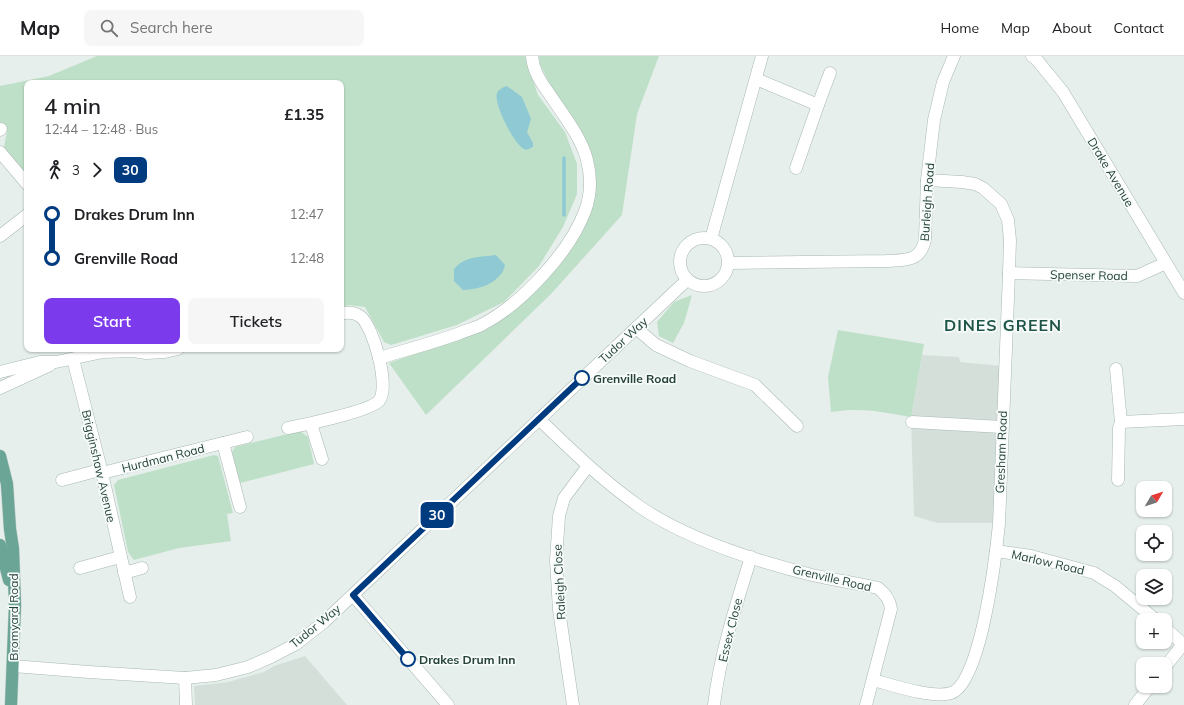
<!DOCTYPE html>
<html lang="en">
<head>
<meta charset="utf-8">
<style>
  body { margin:0; font-family:Mulish,sans-serif; background:#f6f6f6; color:#202124; height:100vh; display:flex; flex-direction:column; font-size:15px; white-space:nowrap }
  * { box-sizing:border-box; margin:0 }
  p { font-size:13px; color:#757577 }
  .icon { flex:none; width:22px; height:22px; fill:none; stroke:currentColor; stroke-width:2; stroke-linecap:round; stroke-linejoin:round }
  .map { position:relative; flex:1; overflow:hidden }
  .side { position:absolute; left:24px; top:24px; width:320px; height:272px; display:flex; flex-direction:column; background:#fff; border-radius:8px; box-shadow:0 1px 3px #0004 }
  .side>* { flex:none }
  .badge { padding:0 8px; border-radius:6px; font-size:14px; line-height:26px }
  .needle { width:26px; rotate:51deg }
  .controls { position:absolute; left:1136px; top:425px; display:grid; gap:8px }
  .controls a { display:grid; place-items:center; width:36px; height:36px; border-radius:8px; background:#fff; box-shadow:0 1px 3px #0004; font-size:20px }
  .map>.badge { position:absolute; translate:-50% -50%; box-shadow:0 0 0 2px #fff }
  .legs { display:flex; align-items:center; gap:6px; height:44px; padding:0 20px; font-size:13px }
  .legs p { margin-inline-start:auto }
  .headline { display:flex; align-items:center; justify-content:space-between; height:68px; padding:0 20px }
  h1 { font-size:22px; font-weight:600; line-height:30px }
  .action { display:flex; gap:8px; margin-top:auto; padding:8px 20px }
  .action a { flex:1; height:46px; border-radius:8px; background:#7c3aed; color:#fff; font-size:16px; font-weight:600; line-height:46px; text-align:center }
  .action a+a { background:#f6f6f6; color:#202124 }
  ul { padding:0 20px; list-style:none }
  li { display:flex; align-items:center; gap:14px; height:44px; font-size:15px }
  li i { display:grid; place-items:center; width:6px; height:100%; margin:0 5px; background:currentColor }
  li i::after { content:''; width:10px; height:10px; margin:-5px; border:3px solid; border-radius:50%; background:#fff }
  li p { margin-inline-start:auto }
  li:first-child i { background:linear-gradient(#0000 50%,currentColor 0) }
  li:last-child i { background:linear-gradient(currentColor 50%,#0000 0) }
  header { display:flex; align-items:center; gap:24px; box-sizing:border-box; height:56px; padding:0 20px; background:#fff; border-bottom:1px solid #e0e0e0 }
  header strong { font-size:19px }
  nav { display:flex; gap:22px; margin-inline-start:auto; font-size:14px }
  .search { width:280px; height:36px; background:#f6f6f6; display:flex; align-items:center; gap:10px; box-sizing:border-box; padding:0 14px; border-radius:8px; color:#757577; font-size:15px }
  .map>svg:first-child { display:block }
  .built { fill:#d4dfda }
  .green { fill:#bfe0c8 }
  .water { fill:#8ec9d4 }
  .lines { fill:none; stroke-linecap:round; stroke-linejoin:round }
  .stream { stroke:#8ec9d4; stroke-width:3.5 }
  .minor-casing { stroke:#a8b8b2; stroke-width:13 }
  .major-casing { stroke:#c2cac8; stroke-width:13 }
  .minor { stroke:#fff; stroke-width:12 }
  .major { stroke:#6aa596; stroke-width:12 }
  .line-1-casing { stroke:#fff; stroke-width:9 }
  .line-1 { stroke:#003b80; stroke-width:6 }
  .stop-1-dot { fill:#fff; stroke:#003b80; stroke-width:2 }
  .labels { text-anchor:middle; dominant-baseline:central; stroke-width:3.5; stroke-linejoin:round; paint-order:stroke }
  .street-label { font-size:12px; fill:#24423a; stroke:#f7fbf9 }
  .stop-label { font-size:12px; font-weight:bold; fill:#24423a; stroke:#f7fbf9; text-anchor:start }
  .district-label { font-size:16px; font-weight:bold; letter-spacing:1px; fill:#1f5548; stroke:#f7fbf9 }
</style>
</head>
<body>
<header>
<strong>Map</strong>
<div class="search"><svg class="icon" aria-label="search" viewBox="0 0 24 24"><circle cx="10" cy="10" r="6"/><path d="M15 15l6 6"/></svg>Search here</div>
<nav><a>Home</a><a>Map</a><a>About</a><a>Contact</a></nav>
</header>
<div class="map">
<svg width="1184" height="649" viewBox="0 0 1184 649">
  <rect width="100%" height="100%" fill="#e6efeb"/>
  <g class="built">
    <path d="M 922,299 L 959,301 L 960,306 L 1002,310 L 995,467 L 938,467 L 914,460 L 911,361 Z"/>
    <path d="M 305,600 L 347,649 L 195,649 L 194,630 L 228,626 L 264,616 L 274,610 Z"/>
  </g>
  <g class="green">
    <path d="M 97,0 L 525,0 L 538,39 L 565,76 L 577,108 L 577,138 L 563,171 L 539,210 L 504,246 L 457,269 L 391,289 L 384,286 L 365,251 L 349,249 L 341,251 L 341,27 L 27,27 L 27,119 L 4,91 L 7,75 L 1,67 L 0,68 L 0,30 L 49,20 Z"/>
    <path d="M 539,0 L 659,0 L 637,58 L 622,159 L 551,238 L 426,359 L 389,307 L 474,277 L 556,210 L 595,122 L 540,8 Z"/>
    <path d="M 692,239 L 684,267 L 673,287 L 659,280 L 657,266 L 674,246 Z"/>
    <path d="M 838,274 L 924,288 L 911,361 C 882,356 861,351 831,356 L 828,321 Z"/>
    <path d="M 300,375 L 308,381 L 314,408 L 240,427 L 232,396 L 235,391 Z"/>
    <path d="M 214,399 L 218,400 L 233,457 L 227,458 L 231,485 L 179,492 L 134,504 L 128,496 L 114,429 L 118,424 Z"/>
  </g>
  <g class="water">
    <path d="M 507,30 L 522,41 L 531,63 L 527,76 L 533,87 L 533,91 C 530,92 527,95 524,93 C 514,88 493,47 497,37 C 499,33 503,31 507,30 Z"/>
    <path d="M 496,199 L 505,209 C 504,212 503,216 501,218 C 493,229 476,234 463,234 L 454,225 L 454,213 C 465,200 480,201 496,199 Z"/>
  </g>
  <g class="lines">
    <path class="stream" d="M 564,159 L 564,102"/>
    <g class="minor-casing">
      <g id="minor">
        <path d="M 1032,0 L 1037,4 L 1063,36 L 1184,237"/>
        <path d="M 756,23 L 818,49 L 830,17"/>
        <path d="M 0,74 L 1,73"/>
        <path d="M 0,96 L 27,128"/>
        <path d="M 796,112 L 818,49"/>
        <path d="M 0,180 L 27,159"/>
        <circle cx="704" cy="206" r="24"/>
        <path d="M 711,183 L 762,0"/>
        <path d="M 729,207 L 886,205 C 905,204 921,206 925,183 L 927,124 L 934,64 L 943,26 L 954,0"/>
        <path d="M 1009,217 L 1137,220 L 1166,207"/>
        <path d="M 636,272 L 656,289 L 690,305 L 755,329 L 797,370"/>
        <path d="M 379,302 C 406,294 433,287 460,277 C 467,274 476,272 483,268 C 521,248 570,196 585,155 C 591,139 591,120 587,104 C 581,80 561,56 548,36 C 540,25 533,14 532,0"/>
        <path d="M 73,303 L 102,417 L 130,541"/>
        <path d="M 1116,313 L 1121,366 L 1184,363"/>
        <path d="M 0,316 L 40,306 L 56,306 L 103,296 L 133,295 L 146,297 L 165,296 L 178,293"/>
        <path d="M 0,332 L 50,309"/>
        <path d="M 539,363 C 571,394 603,425 640,451 C 687,483 756,505 812,519 C 834,524 856,527 878,532 C 886,538 890,544 891,553 L 866,649"/>
        <path d="M 912,366 L 1002,371"/>
        <path d="M 311,368 L 322,403"/>
        <path d="M 288,372 C 304,369 370,355 379,345 C 390,331 374,272 361,261 C 355,256 348,256 341,258"/>
        <path d="M 223,387 L 240,451"/>
        <path d="M 102,417 L 247,381"/>
        <path d="M 62,424 L 100,414"/>
        <path d="M 1118,424 L 1119,372 L 1121,366"/>
        <path d="M 996,495 L 1031,500 L 1094,517 L 1115,530 L 1156,564"/>
        <path d="M 80,512 L 120,501"/>
        <path d="M 124,517 L 142,512"/>
        <path d="M 353,539 L 448,649"/>
        <path d="M 1165,572 L 1183,588"/>
        <path d="M 13,610 L 89,616 L 185,622 L 216,619 L 248,611 L 271,601 L 296,588 L 324,566 L 687,224"/>
        <path d="M 1165,611 L 1184,587"/>
        <path d="M 185,622 L 186,649"/>
        <path d="M 873,624 C 892,629 933,643 951,637 C 981,628 996,498 999,468 L 1009,217 L 1010,184 L 1008,164 L 1001,148 L 983,132 L 975,128 L 962,126 L 927,124"/>
        <path d="M 573,649 L 559,554 L 556,504 L 559,460 L 564,442 L 588,410"/>
        <path d="M 714,649 C 720,598 736,549 751,501"/>
        <path d="M 1135,649 L 1150,630"/>
      </g>
    </g>
    <g class="major-casing">
      <g id="major">
        <path d="M 0,400 L 7,428 L 10,473 L 13,493 L 15,549 L 11,649"/>
        <path d="M 0,489 L 9,524"/>
      </g>
    </g>
    <use href="#minor" class="minor"/>
    <use href="#major" class="major"/>
  </g>
  <g class="lines">
    <g class="line-1-casing">
      <path id="line-1" d="M 408,603 L 353,539 L 582,322"/>
    </g>
    <use href="#line-1" class="line-1"/>
  </g>
  <g class="stop-1-dot">
    <circle cx="582" cy="322" r="7"/>
    <circle cx="408" cy="603" r="7"/>
  </g>
  <g class="labels">
    <g class="street-label">
      <text transform="translate(1111 116) rotate(59)">Drake Avenue</text>
      <text transform="translate(927 146) rotate(-86)">Burleigh Road</text>
      <text transform="translate(1089 219) rotate(1)">Spenser Road</text>
      <text transform="translate(623 284) rotate(-43)">Tudor Way</text>
      <text transform="translate(1001 396) rotate(-88)">Gresham Road</text>
      <text transform="translate(163 402) rotate(-14)">Hurdman Road</text>
      <text transform="translate(99 410) rotate(77)">Brigginshaw Avenue</text>
      <text transform="translate(1048 506) rotate(13)">Marlow Road</text>
      <text transform="translate(832 522) rotate(13)">Grenville Road</text>
      <text transform="translate(559 526) rotate(-93)">Raleigh Close</text>
      <text transform="translate(13 561) rotate(-90)">Bromyard Road</text>
      <text transform="translate(315 570) rotate(-39)">Tudor Way</text>
      <text transform="translate(730 574) rotate(-76)">Essex Close</text>
    </g>
    <g class="stop-label">
      <text x="593" y="322">Grenville Road</text>
      <text x="419" y="603">Drakes Drum Inn</text>
    </g>
    <g class="district-label">
      <text x="1003" y="269">DINES GREEN</text>
    </g>
  </g>
</svg>
<div class="controls">
<a><svg class="needle" viewBox="-14 -14 28 28"><path d="M0-13l5 13h-10z" fill="#e53935"/><path d="M0 13l5-13h-10z" fill="#757577"/></svg></a>
<a><svg class="icon" aria-label="locate" viewBox="0 0 24 24"><circle cx="12" cy="12" r="6"/><path d="M12 2v4M12 18v4M2 12h4M18 12h4"/></svg></a>
<a><svg class="icon" aria-label="layers" viewBox="0 0 24 24"><path d="M12 4l9 5-9 5-9-5zM3 14l9 5 9-5"/></svg></a>
<a>+</a>
<a>−</a>
</div>
<b class="badge" style="left:437px;top:459px;background:#003b80;color:#fff">30</b>
<section class="side">
<div class="headline"><div><h1>4 min</h1><p>12:44 – 12:48 · Bus</p></div><b>£1.35</b></div>
<div class="legs"><svg class="icon" aria-label="walk" viewBox="0 0 24 24"><circle cx="13" cy="4" r="2"/><path d="M13 8l-2 6 4 7M11 14l-3 7M7 12l3-4h3l4 4"/></svg>3<svg class="icon" aria-label="forward" viewBox="0 0 24 24"><path d="M9 5l7 7-7 7"/></svg><b class="badge" style="background:#003b80;color:#fff">30</b></div>
<ul>
<li><i style="color:#003b80"></i><b>Drakes Drum Inn</b><p>12:47</p></li>
<li><i style="color:#003b80"></i><b>Grenville Road</b><p>12:48</p></li>
</ul>
<div class="action"><a>Start</a><a>Tickets</a></div>
</section>
</div>
</body>
</html>
